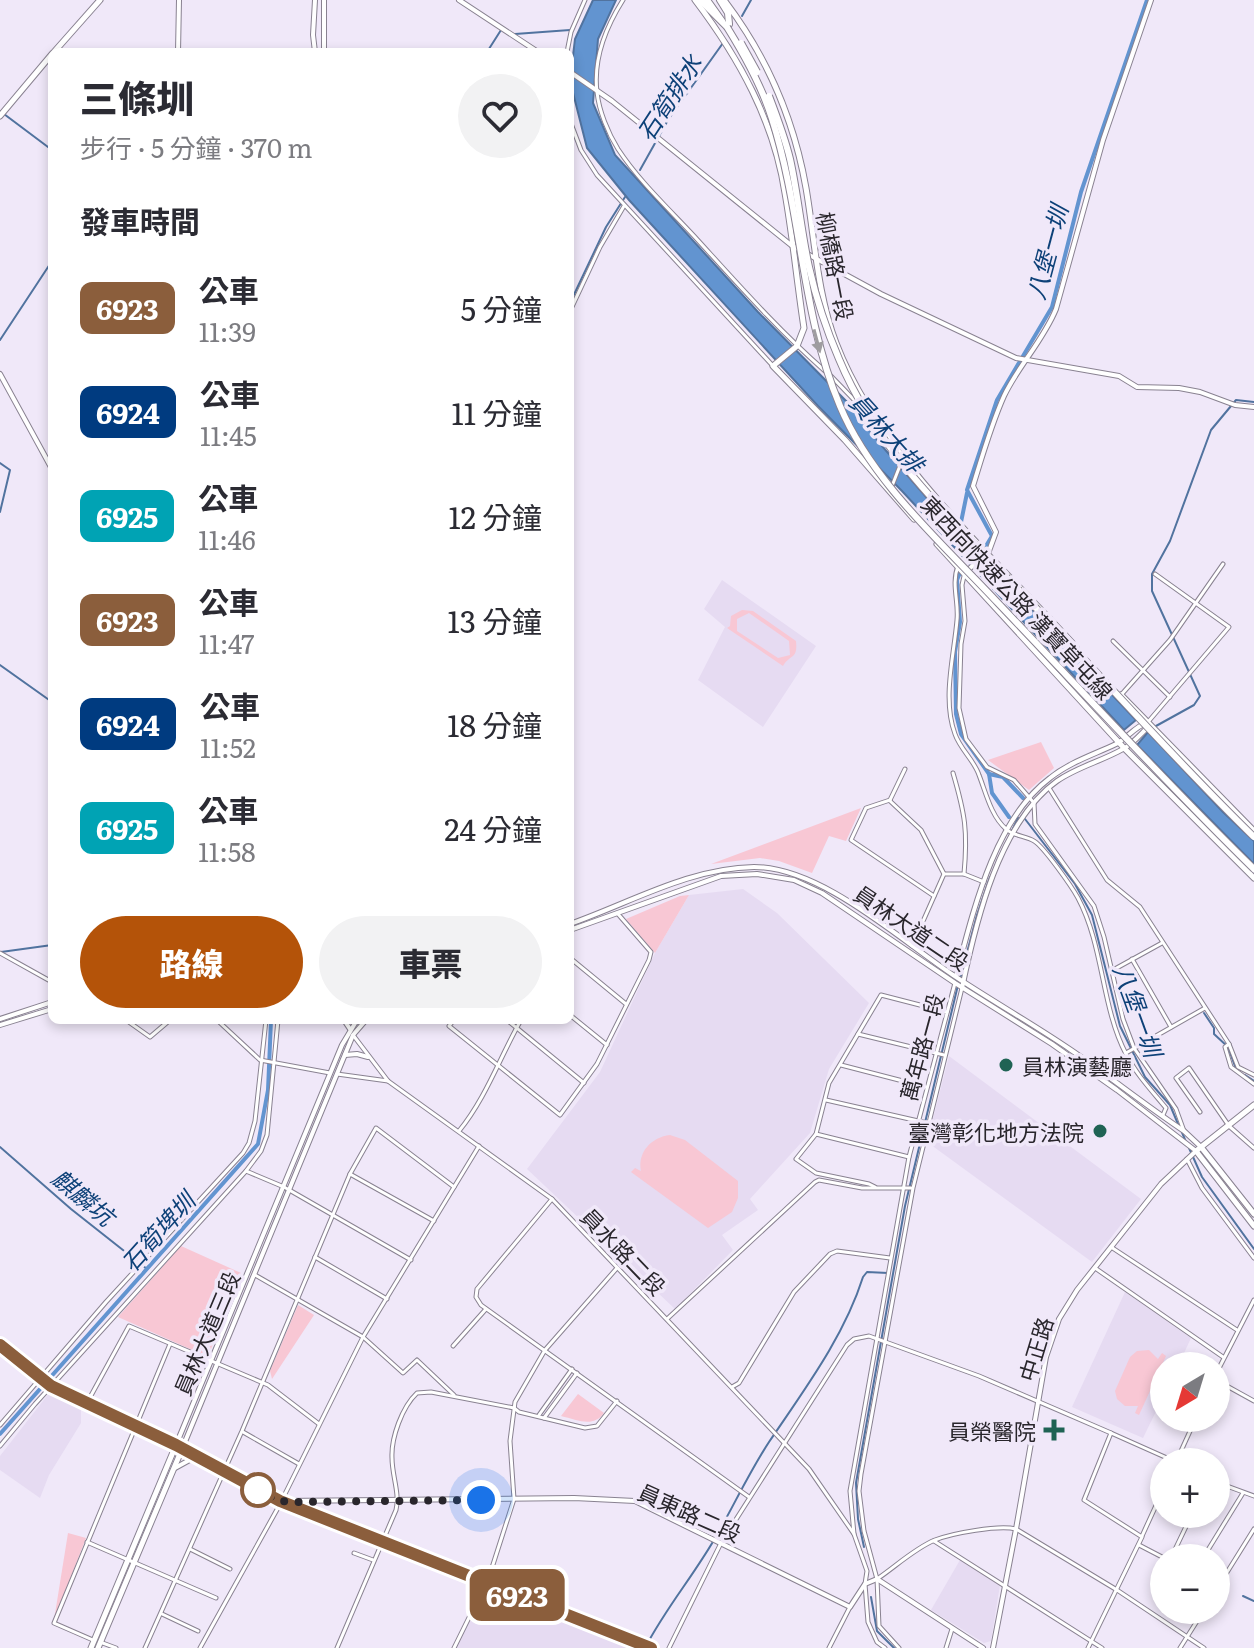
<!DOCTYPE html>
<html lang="zh-TW">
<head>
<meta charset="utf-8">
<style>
  body { margin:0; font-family:Literata,"Noto Sans TC",serif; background:#f2f2f3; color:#2b2b33; height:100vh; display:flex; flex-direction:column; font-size:30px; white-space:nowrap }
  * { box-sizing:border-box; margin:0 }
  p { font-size:26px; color:#7c7c81 }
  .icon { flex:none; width:44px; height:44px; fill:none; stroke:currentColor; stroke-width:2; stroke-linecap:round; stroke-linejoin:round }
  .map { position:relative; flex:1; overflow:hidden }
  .sheet { position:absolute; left:48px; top:48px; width:526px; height:976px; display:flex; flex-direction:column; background:#fff; border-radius:12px; box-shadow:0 4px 12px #0003 }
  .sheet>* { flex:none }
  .badge { padding:0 16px; border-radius:12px; font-size:28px; line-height:52px }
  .needle { width:52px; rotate:218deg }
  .buttons { position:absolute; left:1150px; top:1352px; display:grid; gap:16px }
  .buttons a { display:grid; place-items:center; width:80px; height:80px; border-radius:50%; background:#fff; box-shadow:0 4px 12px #0003; font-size:40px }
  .you { position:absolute; width:40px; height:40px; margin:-20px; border:6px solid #fff; border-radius:50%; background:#1a73e8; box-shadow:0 0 0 12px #1a73e833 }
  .map>.badge { position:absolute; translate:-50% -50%; box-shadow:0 0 0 4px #fff }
  h2 { padding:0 32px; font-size:30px; line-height:72px }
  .round { display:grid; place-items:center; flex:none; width:84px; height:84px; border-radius:42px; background:#f2f2f3 }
  .head { display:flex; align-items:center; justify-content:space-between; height:136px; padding:0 32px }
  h1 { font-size:38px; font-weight:800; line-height:60px }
  .cta { display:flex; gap:16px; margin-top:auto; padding:16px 32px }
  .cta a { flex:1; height:92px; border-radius:48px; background:#b45309; color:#fff; font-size:32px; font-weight:800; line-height:92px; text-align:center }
  .cta a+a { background:#f2f2f3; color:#2b2b33 }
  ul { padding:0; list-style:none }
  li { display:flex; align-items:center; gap:24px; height:104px; padding:0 32px }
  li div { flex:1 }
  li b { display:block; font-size:30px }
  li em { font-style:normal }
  li .badge { min-width:88px; font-weight:700; text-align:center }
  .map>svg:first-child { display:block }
  .built { fill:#e6dbf2 }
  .green { fill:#f8c7d4; fill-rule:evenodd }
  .water { fill:#6294d0; stroke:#51739f; stroke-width:2 }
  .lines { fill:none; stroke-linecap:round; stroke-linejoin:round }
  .stream { stroke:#51739f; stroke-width:2 }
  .canal { stroke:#6294d0; stroke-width:4 }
  .minor-casing { stroke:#898291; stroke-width:5 }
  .tertiary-casing { stroke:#898291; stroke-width:6 }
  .secondary-casing { stroke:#898291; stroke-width:7 }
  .trunk-casing { stroke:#898291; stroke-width:8 }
  .minor { stroke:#fff; stroke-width:3 }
  .tertiary { stroke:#fff; stroke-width:4 }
  .secondary { stroke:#fff; stroke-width:5 }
  .trunk { stroke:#fff; stroke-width:6 }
  .trunk-bridge-casing { stroke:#898291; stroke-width:8; stroke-linecap:butt }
  .trunk-bridge { stroke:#fff; stroke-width:6 }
  .oneway { fill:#9f9da0 }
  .line-casing { stroke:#fff; stroke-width:18 }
  .line { stroke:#8b5e3c; stroke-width:12 }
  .walk { stroke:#29262c; stroke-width:8; stroke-dasharray:0 14.4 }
  .poi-dot { fill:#1f6354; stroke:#f0e8f9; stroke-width:3 }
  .stop-dot { fill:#fff; stroke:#8b5e3c; stroke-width:4 }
  .labels { text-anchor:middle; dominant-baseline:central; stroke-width:7; stroke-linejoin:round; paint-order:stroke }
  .street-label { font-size:22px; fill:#29262c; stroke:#f0e8f9 }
  .poi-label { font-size:22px; fill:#29262c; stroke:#f0e8f9; text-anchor:end }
  .water-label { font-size:24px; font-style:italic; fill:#0d4178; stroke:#f0e8f9 }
</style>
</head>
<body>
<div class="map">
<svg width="1254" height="1648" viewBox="0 0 1254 1648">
  <rect width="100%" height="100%" fill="#f0e8f9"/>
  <g class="built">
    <path d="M 722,580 L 816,646 L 763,727 L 698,680 L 725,627 L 704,609 Z"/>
    <path d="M 743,889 L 777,913 L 869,1003 L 829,1069 L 810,1133 L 750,1199 L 758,1210 L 722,1235 L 733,1250 L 675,1309 L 527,1169 L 600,1072 L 655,953 L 689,895 Z"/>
    <path d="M 949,1056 L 1141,1199 L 1092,1262 L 927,1142 Z"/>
    <path d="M 1125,1292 L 1191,1338 L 1178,1366 L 1164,1366 L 1164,1395 L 1143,1438 L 1072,1407 Z"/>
    <path d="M 50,1392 L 81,1406 L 81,1423 L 49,1475 L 40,1498 L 0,1470 L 0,1456 Z"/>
    <path d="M 960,1560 L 1000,1585 L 991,1641 L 984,1643 L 931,1610 Z"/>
    <path d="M 487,1586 L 584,1625 L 640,1648 L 456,1648 Z"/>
  </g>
  <g class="green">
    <path d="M 742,610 L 753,611 L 796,641 C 798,660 790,654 783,666 L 727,628 L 730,626 L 731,616 ZM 749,613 L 789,641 L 790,655 L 778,658 L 737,631 L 737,619 Z"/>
    <path d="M 1041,742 L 1054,768 L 1029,790 L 988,760 Z"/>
    <path d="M 861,808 L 846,841 L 829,836 L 812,873 L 779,861 L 760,858 L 711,864 Z"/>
    <path d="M 689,895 L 655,953 L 626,919 L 680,896 Z"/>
    <path d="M 670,1135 L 685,1140 L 738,1181 L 738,1198 L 732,1212 L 708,1228 L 631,1172 L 635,1168 L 641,1171 C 637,1152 652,1137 670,1135 Z"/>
    <path d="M 181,1246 L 241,1273 L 230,1300 L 216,1295 L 207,1316 L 221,1323 L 208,1357 L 118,1317 Z"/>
    <path d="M 298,1305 L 314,1315 L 272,1379 L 270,1371 Z"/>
    <path d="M 1149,1350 L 1158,1359 L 1162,1353 L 1166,1356 L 1139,1415 L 1135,1413 L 1138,1406 L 1125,1406 L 1117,1399 L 1115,1391 L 1130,1357 L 1137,1351 Z"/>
    <path d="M 578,1394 L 604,1413 C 593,1428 578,1420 561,1416 Z"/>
    <path d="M 68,1533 L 86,1538 L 54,1620 Z"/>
  </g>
  <g class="water">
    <path d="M 593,0 L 616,0 L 598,39 L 593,103 L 615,155 L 758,312 L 854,409 L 882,446 L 940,513 L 1136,720 L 1124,730 L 902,491 L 818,406 L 629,200 L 587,148 L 570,81 L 575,39 Z"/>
    <path d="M 1148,732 L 1223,812 L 1254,841 L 1254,864 L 1137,745 Z"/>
  </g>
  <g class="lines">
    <g class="stream">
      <path d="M 742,16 L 751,0"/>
      <path d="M 515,34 L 570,30"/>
      <path d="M 120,52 L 121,51"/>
      <path d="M 487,52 L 501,30"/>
      <path d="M 0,111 L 52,150"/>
      <path d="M 640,170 L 668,120 L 723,43"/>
      <path d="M 570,303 L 606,227 L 625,197"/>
      <path d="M 0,340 L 52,261"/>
      <path d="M 0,463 L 10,470 L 0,512"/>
      <path d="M 0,665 L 52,702"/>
      <path d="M 1156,726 L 1194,705 L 1200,696 L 1152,591 L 1152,574 L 1170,541 L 1211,430 L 1236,400 L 1254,402"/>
      <path d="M 1025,819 L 1075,884 L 1092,915 L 1120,1026 L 1145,1077 L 1170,1105 L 1178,1124"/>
      <path d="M 996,864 L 1018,818"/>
      <path d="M 1,952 L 52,945"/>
      <path d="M 960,979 L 977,915 L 990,877"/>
      <path d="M 1204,1013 L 1214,1028 L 1214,1034 L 1228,1047 L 1236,1069"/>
      <path d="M 1245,1075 L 1254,1081"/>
      <path d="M 1181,1130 L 1186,1142"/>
      <path d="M 0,1147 L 71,1209 L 147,1269"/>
      <path d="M 1189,1148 L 1202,1177 L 1254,1249"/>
      <path d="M 864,1547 L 858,1519 L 856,1483 L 905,1206 L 958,985"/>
      <path d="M 1243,1596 L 1254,1601"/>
      <path d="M 871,1597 L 877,1631 L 894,1648"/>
      <path d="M 645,1648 C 666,1607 696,1573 718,1533 C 735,1503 750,1471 769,1442 C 804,1390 844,1337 863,1277 L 867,1272 L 888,1273"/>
    </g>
    <g class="canal">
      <path d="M 960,527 L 967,493"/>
      <path d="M 986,546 L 992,536 L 967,490 L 997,400 L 1052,307 L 1081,192 L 1147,0"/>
      <path d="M 961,570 L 957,580 L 960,622 L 955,652 L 956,714 L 961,734 L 989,774 L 992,793 L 1009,817"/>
      <path d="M 989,774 L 1003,777 L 1023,798"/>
      <path d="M 0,1434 L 258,1144 L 268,1090 L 271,1020"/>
    </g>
    <g class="minor-casing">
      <g id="minor">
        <path d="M 623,0 C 606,27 593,59 597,92 C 599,111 608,133 618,149 C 639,181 668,208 694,236 C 736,282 778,330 825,371"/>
        <path d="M 567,52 L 571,32 L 585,0"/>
        <path d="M 570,121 L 581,150 L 597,175 L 773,366"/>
        <path d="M 570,311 L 600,247 L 624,206"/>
        <path d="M 831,376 L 859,405"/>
        <path d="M 892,486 L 901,463"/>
        <path d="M 958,566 C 951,584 959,602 957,620 C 954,656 942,699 955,734 C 960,749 974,760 979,775 C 986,793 991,816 1006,829 C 1013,836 1026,836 1034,841 C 1044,847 1072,887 1078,898 C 1104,947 1101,1006 1126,1054 C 1136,1074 1152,1091 1166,1108 L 1163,1115"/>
        <path d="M 964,576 L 962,585 L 965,621 L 961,644 L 959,708 L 966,739 L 987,767 L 1014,780 L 1034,803 L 1035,824 L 1094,906 L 1104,937 L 1123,1019 L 1134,1048 L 1176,1109 L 1184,1131"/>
        <path d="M 1113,641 L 1170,697"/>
        <path d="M 1121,695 L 1170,640 L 1223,564"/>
        <path d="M 1148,722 L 1229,627 L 1155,574"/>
        <path d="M 953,773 C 965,814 968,831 964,874"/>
        <path d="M 1049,788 L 1107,880 L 1140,907 L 1229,1044 L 1238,1067 L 1254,1075"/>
        <path d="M 890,800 L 866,808 L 851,840 L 934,896"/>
        <path d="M 890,800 L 905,769"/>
        <path d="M 890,801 L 921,830 L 944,874"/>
        <path d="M 912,946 L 944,874 L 964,874 L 984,882"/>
        <path d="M 0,953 L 52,982"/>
        <path d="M 570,958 L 626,1004"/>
        <path d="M 1132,959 L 1171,1027"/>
        <path d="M 1113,970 L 1162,943"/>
        <path d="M 570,1015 L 607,1045"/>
        <path d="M 126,1020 L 150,1037 L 170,1020"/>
        <path d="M 217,1020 L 260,1060 L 330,1073"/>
        <path d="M 454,1020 L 449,1026 L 560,1115 L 597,1064 L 649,960 L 651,952 L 618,914"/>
        <path d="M 507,1020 L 584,1083"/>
        <path d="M 858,1034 L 944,1055"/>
        <path d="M 353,1035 L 388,1081 L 552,1199 L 809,1469 L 854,1534"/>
        <path d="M 1229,1044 L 1225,1047 L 1231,1067 L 1254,1084"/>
        <path d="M 1126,1053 L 1205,1008"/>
        <path d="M 841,1065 L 926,1087"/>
        <path d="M 337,1074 L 388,1081"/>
        <path d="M 826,1100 L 927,1123"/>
        <path d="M 1200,1112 L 1176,1078 L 1189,1068 L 1229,1126 L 1254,1148"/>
        <path d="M 459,1131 C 486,1098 500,1057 521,1020"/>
        <path d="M 816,1134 L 909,1157"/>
        <path d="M 1187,1159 L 1202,1188 L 1254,1258"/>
        <path d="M 246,1171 L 284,1187 L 411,1260"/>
        <path d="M 350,1174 L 434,1221"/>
        <path d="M 875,1187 L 869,1184 L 816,1173 L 796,1159 L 816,1134 L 829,1083 L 881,995 L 947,1012"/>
        <path d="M 552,1199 L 477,1289 L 476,1297 L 481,1305 L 749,1497"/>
        <path d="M 1111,1247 L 1237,1330"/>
        <path d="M 315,1257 L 387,1299"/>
        <path d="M 1095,1268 L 1223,1357"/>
        <path d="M 255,1275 L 363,1337 L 403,1373 L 417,1360 L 454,1395"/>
        <path d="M 667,1319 L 815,1182 L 819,1180 L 862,1188 L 911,1188"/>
        <path d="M 453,1346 L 486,1309"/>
        <path d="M 1216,1374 L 1254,1300"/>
        <path d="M 1216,1380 L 1254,1401"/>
        <path d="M 732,1387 L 739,1383 L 794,1292 L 830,1254 L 837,1251 L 890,1258"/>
        <path d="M 88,1401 L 129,1326 L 268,1385 L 319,1424"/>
        <path d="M 539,1415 L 572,1369"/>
        <path d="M 544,1418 L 577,1373"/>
        <path d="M 0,1425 L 106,1302 L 243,1153 L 249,1143 L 255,1121 L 266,1020"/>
        <path d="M 243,1432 L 299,1464"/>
        <path d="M 1111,1433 L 1176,1462"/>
        <path d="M 0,1446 L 35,1404 L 246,1171 L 261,1151 L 267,1135 L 278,1020"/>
        <path d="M 1176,1462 L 1196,1418"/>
        <path d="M 1216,1482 L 1254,1496"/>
        <path d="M 284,1503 L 651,1648"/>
        <path d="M 1142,1536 L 1164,1488"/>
        <path d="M 934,1541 L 1102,1648"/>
        <path d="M 87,1542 L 216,1598"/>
        <path d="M 1139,1545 L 1164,1558"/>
        <path d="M 190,1549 L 230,1569"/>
        <path d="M 354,1553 L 373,1560"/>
        <path d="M 1171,1558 L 1192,1514"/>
        <path d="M 1203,1558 L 1243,1493"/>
        <path d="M 877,1579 C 895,1567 915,1548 935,1540 C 953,1533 998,1525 1016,1529 L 1117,1590 L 1204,1648"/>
        <path d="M 1216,1590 L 1254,1529"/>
        <path d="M 162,1614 L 198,1631"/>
        <path d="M 93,1640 L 54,1623 L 170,1344"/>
        <path d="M 100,1642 L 116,1648"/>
        <path d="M 145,1648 L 242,1431 L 350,1174 L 376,1128 L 454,1187"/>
        <path d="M 200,1648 L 279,1506 L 363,1337 L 479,1146"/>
        <path d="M 337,1648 L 396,1510 C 400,1493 392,1476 392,1458 C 391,1438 402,1407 417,1393 L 431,1392 L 514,1408 L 519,1412 L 585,1428 L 597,1426 L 617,1401"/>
        <path d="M 454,1648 L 489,1577 L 514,1499 L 510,1441 L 515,1402 L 545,1350 L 617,1268"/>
        <path d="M 669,1648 L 721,1543 L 847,1345 L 854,1339 L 869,1336 L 979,1376 L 1111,1433 L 1084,1500 L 1142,1537 L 1088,1648"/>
        <path d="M 829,1648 L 850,1607"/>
        <path d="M 885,1648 L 877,1642 L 868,1622 L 865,1584 L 867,1571 L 854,1534 L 850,1491 L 909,1157 L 955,983"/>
        <path d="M 899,1648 L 879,1626 L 877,1579 L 864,1531 L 859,1491 L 861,1474 L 913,1188 L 962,988"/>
        <path d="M 946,1648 L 952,1629"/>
        <path d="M 1180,1648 L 1204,1610"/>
      </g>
    </g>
    <g class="tertiary-casing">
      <g id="tertiary">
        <path d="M 315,0 L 313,35 L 315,52"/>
        <path d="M 459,0 L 538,52"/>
        <path d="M 178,52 L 179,0"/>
        <path d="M 324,52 L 324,0"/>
        <path d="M 570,72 L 612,101 L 791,245 L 881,294 L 1016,358 L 1119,376 L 1137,387 L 1179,388 L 1200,392 L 1235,405 L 1254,407"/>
        <path d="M 0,374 L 52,469"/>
        <path d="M 968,570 L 989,551 L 996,532 L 973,486 C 982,457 991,425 1004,396 C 1018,366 1043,341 1056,309 L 1103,140 L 1151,0"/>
        <path d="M 570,924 C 630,903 689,868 754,867 C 821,867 899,939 953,975 C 992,1001 1033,1024 1071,1050 C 1109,1076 1145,1105 1184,1131 L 1201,1147"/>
        <path d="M 570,930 L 721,876 L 757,874 L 794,880 L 822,893 L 955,983 L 1052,1044 L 1117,1090 L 1196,1151 L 1161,1184 L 1077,1290 L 1059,1319 L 1046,1357 L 1016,1529 L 993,1648"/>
        <path d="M 956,976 C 973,912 994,820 1050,778 C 1070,762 1093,755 1116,744 C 1127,738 1135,727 1146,723"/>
        <path d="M 962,988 C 976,921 999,823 1057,781 C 1077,767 1102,761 1123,749 C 1132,744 1139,736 1146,729 L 1147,724"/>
        <path d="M 0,1019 L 52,1002"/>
        <path d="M 344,1020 L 350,1029"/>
        <path d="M 366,1020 L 353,1035 L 182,1449 L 280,1501 L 574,1498 L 635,1501 L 850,1607 L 865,1584 L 877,1579 L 983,1648"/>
        <path d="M 0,1025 L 52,1009"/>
        <path d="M 345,1055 L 357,1054 L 368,1057"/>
        <path d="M 176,1445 L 342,1045 L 357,1020"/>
        <path d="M 175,1468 L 195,1457"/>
      </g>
    </g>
    <g class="secondary-casing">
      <g id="secondary">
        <path d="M 695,0 C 739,58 774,121 785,193 C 793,238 797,283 804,328 L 797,346 L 773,366 L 845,440 L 914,519"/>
        <path d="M 724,0 C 766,55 794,120 806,188 C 815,240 817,293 836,343 C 880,458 994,557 1076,647"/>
        <path d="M 54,52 L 100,0"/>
        <path d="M 0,116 L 52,54"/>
        <path d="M 937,544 L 1124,748 L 1254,878"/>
        <path d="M 1121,695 L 1254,831"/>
        <path d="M 1254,1105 L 1196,1151 L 1254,1226"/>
        <path d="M 1201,1147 L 1254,1214"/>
        <path d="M 0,1345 L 51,1386 L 182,1449 L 98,1648"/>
        <path d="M 91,1648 L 176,1445"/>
      </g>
    </g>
    <g class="trunk-casing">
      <g id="trunk">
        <path d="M 700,0 L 727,27"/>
        <path d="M 707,0 L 722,21"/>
        <path d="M 720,0 L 728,13 L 729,24"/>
      </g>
    </g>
    <use href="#minor" class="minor"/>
    <use href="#tertiary" class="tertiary"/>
    <use href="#secondary" class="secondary"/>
    <use href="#trunk" class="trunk"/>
    <g class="trunk-bridge-casing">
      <g id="trunk-bridge">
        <path d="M 727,27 C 745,56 762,86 772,119 C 802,213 801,314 840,406 C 871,481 944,545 998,603 C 1083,692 1166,783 1254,869"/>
        <path d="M 741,43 L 757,72"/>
        <path d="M 769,96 C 777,117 785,138 790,159 C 798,195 801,231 809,267 C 816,298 826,329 839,359 C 880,458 965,532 1037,609 C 1109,685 1179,764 1254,837"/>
      </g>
    </g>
    <use href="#trunk-bridge" class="trunk-bridge"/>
  </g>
  <defs><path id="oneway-solid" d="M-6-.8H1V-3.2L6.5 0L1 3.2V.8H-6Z" transform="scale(2)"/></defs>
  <use class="oneway" href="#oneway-solid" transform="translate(817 341) rotate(75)"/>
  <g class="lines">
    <g class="line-casing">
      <path id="line" d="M 0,1345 L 51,1386 L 176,1445 L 280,1501 L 651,1648"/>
    </g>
    <use href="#line" class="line"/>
    <path class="walk" d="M 258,1490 L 280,1501 L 296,1502 L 481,1500"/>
  </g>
  <g class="poi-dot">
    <circle cx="1006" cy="1065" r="8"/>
    <circle cx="1100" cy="1131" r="8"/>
    <path d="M1050 1418h8v8h8v8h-8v8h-8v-8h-8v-8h8z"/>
  </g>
  <circle class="stop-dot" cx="258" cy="1490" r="16"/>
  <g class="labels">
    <g class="street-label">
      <text transform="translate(836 266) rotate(79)">柳橋路一段</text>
      <text transform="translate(1018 597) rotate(47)">東西向快速公路 漢寶草屯線</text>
      <text transform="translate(912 927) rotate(34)">員林大道二段</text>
      <text transform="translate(921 1047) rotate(-75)">萬年路一段</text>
      <text transform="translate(624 1251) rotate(46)">員水路二段</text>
      <text transform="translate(206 1333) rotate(-67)">員林大道三段</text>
      <text transform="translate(1035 1349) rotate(-73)">中正路</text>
      <text transform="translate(690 1512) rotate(24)">員東路二段</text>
    </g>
    <g class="poi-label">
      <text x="1022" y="1065" text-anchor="start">員林演藝廳</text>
      <text x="1084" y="1131">臺灣彰化地方法院</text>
      <text x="1036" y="1430">員榮醫院</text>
    </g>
    <g class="water-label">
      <text transform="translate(668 97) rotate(-57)">石筍排水</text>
      <text transform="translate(1046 252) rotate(-75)">八堡一圳</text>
      <text transform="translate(888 432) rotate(48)">員林大排</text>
      <text transform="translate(1139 1010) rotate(70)">八堡一圳</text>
      <text transform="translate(84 1196) rotate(40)">麒麟坑</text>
      <text transform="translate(157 1231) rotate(-48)">石筍埤圳</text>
    </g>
  </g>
</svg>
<div class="buttons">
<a><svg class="needle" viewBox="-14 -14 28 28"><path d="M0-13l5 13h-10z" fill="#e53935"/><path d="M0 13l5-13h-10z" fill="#7c7c81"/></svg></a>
<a>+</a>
<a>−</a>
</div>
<div class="you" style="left:481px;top:1500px"></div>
<b class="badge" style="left:517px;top:1595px;background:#8b5e3c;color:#fff">6923</b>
<section class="sheet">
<div class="head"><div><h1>三條圳</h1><p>步行 · 5 分鐘 · 370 m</p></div><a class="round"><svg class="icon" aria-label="heart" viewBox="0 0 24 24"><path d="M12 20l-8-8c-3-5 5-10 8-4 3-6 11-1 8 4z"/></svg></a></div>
<h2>發車時間</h2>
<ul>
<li><span class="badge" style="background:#8b5e3c;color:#fff">6923</span><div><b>公車</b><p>11:39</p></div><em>5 分鐘</em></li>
<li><span class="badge" style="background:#003b80;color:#fff">6924</span><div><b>公車</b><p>11:45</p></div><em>11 分鐘</em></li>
<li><span class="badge" style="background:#00a3b4;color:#fff">6925</span><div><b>公車</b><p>11:46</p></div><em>12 分鐘</em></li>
<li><span class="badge" style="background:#8b5e3c;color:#fff">6923</span><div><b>公車</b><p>11:47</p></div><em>13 分鐘</em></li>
<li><span class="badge" style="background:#003b80;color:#fff">6924</span><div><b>公車</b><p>11:52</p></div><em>18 分鐘</em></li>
<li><span class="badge" style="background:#00a3b4;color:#fff">6925</span><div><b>公車</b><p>11:58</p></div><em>24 分鐘</em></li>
</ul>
<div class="cta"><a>路線</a><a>車票</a></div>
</section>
</div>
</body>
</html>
